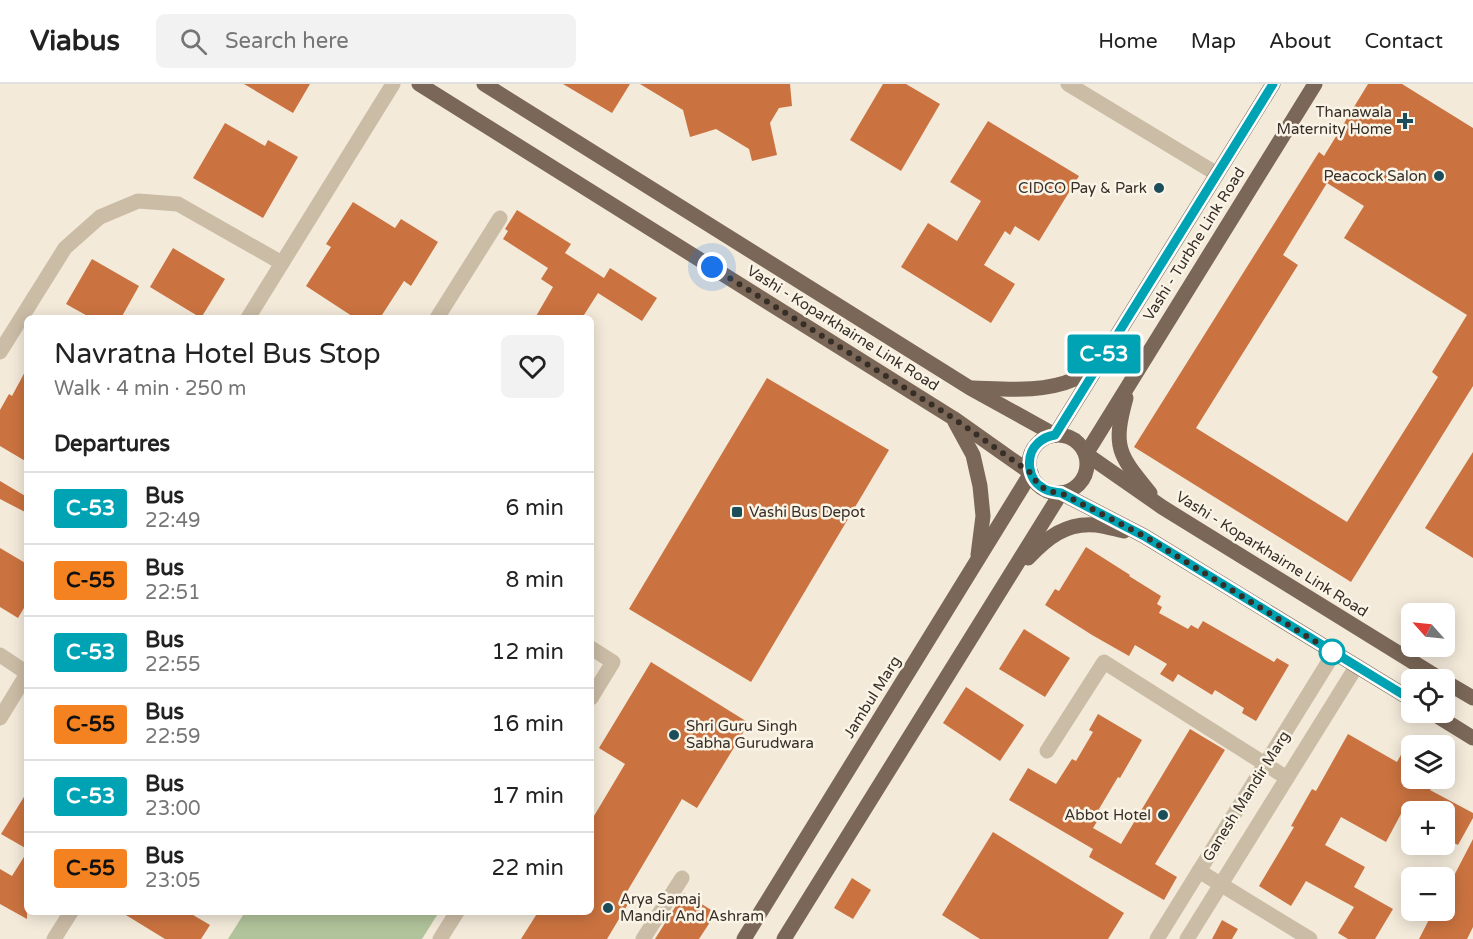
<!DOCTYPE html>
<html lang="en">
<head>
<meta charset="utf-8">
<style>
  body { margin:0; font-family:"Varela Round",sans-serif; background:#f2f2f2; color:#222; height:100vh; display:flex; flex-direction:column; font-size:22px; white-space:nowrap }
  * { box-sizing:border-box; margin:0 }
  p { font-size:20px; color:#767676 }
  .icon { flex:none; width:33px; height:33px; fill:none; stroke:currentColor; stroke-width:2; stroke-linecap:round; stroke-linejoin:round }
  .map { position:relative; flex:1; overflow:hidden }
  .sheet { position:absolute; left:24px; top:231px; width:570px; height:600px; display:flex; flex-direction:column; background:#fff; border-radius:9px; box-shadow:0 3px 15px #0003 }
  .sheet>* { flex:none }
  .badge { padding:0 12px; border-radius:4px; font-size:21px; line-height:39px }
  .needle { width:39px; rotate:297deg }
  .tools { position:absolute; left:1401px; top:519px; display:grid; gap:12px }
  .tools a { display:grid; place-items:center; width:54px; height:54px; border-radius:9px; background:#fff; box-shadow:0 3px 15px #0003; font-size:30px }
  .you { position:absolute; width:30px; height:30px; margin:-15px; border:4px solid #fff; border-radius:50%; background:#1a73e8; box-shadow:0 0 0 9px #1a73e833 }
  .map>.badge { position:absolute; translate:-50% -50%; box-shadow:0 0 0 3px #fff }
  h2 { padding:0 30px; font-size:22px; line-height:54px }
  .round { display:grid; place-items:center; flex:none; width:63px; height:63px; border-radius:9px; background:#f2f2f2 }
  .overview { display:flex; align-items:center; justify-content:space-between; height:102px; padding:0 30px }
  h1 { font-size:28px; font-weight:600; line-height:45px }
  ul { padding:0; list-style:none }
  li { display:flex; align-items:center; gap:18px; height:72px; padding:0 30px; border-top:2px solid #e0e0e0 }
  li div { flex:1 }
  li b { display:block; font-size:22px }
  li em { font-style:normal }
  li .badge { min-width:66px; font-weight:700; text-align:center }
  header { display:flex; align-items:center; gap:36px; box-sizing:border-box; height:84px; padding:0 30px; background:#fff; border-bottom:2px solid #e0e0e0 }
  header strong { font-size:28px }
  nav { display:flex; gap:33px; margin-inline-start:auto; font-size:21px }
  .search { width:420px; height:54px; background:#f2f2f2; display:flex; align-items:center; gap:15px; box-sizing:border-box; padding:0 21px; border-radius:9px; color:#767676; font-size:22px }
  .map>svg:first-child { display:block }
  .green { fill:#b0c39a }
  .building { fill:#cb7340; fill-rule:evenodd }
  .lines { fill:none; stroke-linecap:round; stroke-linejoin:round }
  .minor { stroke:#cbbca6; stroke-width:15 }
  .major { stroke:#7a6757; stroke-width:15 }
  .line-casing { stroke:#fff; stroke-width:14 }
  .line { stroke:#00a3b4; stroke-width:9 }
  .walk { stroke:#372e27; stroke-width:6; stroke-dasharray:0 10.8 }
  .poi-dot { fill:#1b4e5a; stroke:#faf4e7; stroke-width:2 }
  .stop-dot { fill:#fff; stroke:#00a3b4; stroke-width:3 }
  .labels { text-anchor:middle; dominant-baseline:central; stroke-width:5; stroke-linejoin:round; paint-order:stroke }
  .poi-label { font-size:15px; fill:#372e27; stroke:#faf4e7; text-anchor:end }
  .street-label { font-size:15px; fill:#372e27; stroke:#faf4e7 }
</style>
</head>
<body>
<header>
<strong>Viabus</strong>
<div class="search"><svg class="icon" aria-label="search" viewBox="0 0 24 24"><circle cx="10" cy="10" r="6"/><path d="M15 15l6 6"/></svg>Search here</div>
<nav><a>Home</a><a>Map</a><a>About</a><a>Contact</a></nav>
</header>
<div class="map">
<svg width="1473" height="855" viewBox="0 0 1473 855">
  <rect width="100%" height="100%" fill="#f3eada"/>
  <path class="green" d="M 245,828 L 439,828 L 422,855 L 228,855 Z"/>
  <g class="building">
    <path d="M 244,0 L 310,0 L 293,29 Z"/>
    <path d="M 563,0 L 630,0 L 612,29 Z"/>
    <path d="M 640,0 L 790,0 L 792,22 L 779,24 L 770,39 L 777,71 L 752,77 L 749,65 L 716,45 L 690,53 L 683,26 Z"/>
    <path d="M 883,0 L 906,0 L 940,20 L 901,87 L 850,56 Z"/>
    <path d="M 1368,0 L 1402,0 L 1473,44 L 1473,302 L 1351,498 L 1134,363 L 1319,68 L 1324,72 ZM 1327,99 L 1364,122 L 1344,154 L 1467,231 L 1432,288 L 1438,293 L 1347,438 L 1196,344 L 1298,181 L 1283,171 Z"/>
    <path d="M 988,37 L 1079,92 L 1039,157 L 1015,142 L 1010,151 L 1005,147 L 984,181 L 1015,200 L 991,239 L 901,183 L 928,139 L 957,157 L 981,117 L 950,98 Z"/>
    <path d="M 225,39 L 265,62 L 268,56 L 298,73 L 263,134 L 193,94 Z"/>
    <path d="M 353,118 L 395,144 L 401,135 L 438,158 L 411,202 L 404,197 L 380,234 L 355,234 L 306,202 L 331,163 L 326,160 Z"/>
    <path d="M 517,126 L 571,160 L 565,169 L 604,194 L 610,184 L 657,214 L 642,237 L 598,209 L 582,234 L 535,234 L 553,203 L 541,195 L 548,184 L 503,155 L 508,147 L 505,145 Z"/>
    <path d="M 173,164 L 225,195 L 201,234 L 150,203 Z"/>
    <path d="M 92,175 L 139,202 L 121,234 L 91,234 L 66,220 Z"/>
    <path d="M 27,284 L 27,378 L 0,362 L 0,326 L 9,310 L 12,312 Z"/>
    <path d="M 767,294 L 889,366 L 751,598 L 629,525 Z"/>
    <path d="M 1473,368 L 1473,474 L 1425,444 Z"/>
    <path d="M 0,397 L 27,413 L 27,429 L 0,415 Z"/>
    <path d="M 1086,463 L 1130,491 L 1129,492 L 1161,512 L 1157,520 L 1162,523 L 1159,529 L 1188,545 L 1191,541 L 1198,545 L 1203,537 L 1274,578 L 1277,574 L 1289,581 L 1256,637 L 1242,629 L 1244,624 L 1215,606 L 1212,611 L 1178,590 L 1173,598 L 1160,590 L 1167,580 L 1135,561 L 1129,572 L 1092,551 L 1045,521 L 1055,505 L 1059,507 Z"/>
    <path d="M 0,464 L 27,480 L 27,519 L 18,534 L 0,523 Z"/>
    <path d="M 1024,545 L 1070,574 L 1045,613 L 999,585 Z"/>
    <path d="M 651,578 L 749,639 L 697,724 L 682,715 L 622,816 L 628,820 L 607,855 L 521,855 L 538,828 L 591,828 L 591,737 L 625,680 L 599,664 Z"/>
    <path d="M 966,603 L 1024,641 L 1000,677 L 943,639 Z"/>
    <path d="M 1098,630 L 1142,656 L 1120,694 L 1118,693 L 1099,725 L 1103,728 L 1093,744 L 1121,760 L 1190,645 L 1225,666 L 1155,780 L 1177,793 L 1164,816 L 1089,773 L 1093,765 L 1009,716 L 1028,684 L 1056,700 L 1072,675 L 1076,677 L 1093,648 L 1089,646 Z"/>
    <path d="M 1348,650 L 1397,678 L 1412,651 L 1412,694 L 1436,694 L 1430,706 L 1473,729 L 1473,734 L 1458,761 L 1444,754 L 1444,728 L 1402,728 L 1386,758 L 1341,733 L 1325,761 L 1365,783 L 1354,803 L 1393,825 L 1375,855 L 1348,855 L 1338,849 L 1354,823 L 1306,797 L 1291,822 L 1259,802 L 1294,743 L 1291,742 L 1312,705 L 1316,707 Z"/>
    <path d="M 27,708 L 27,765 L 1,750 Z"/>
    <path d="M 993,748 L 1124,829 L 1108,855 L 980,855 L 942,831 Z"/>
    <path d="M 1473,755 L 1473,843 L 1467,855 L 1419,855 L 1434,826 L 1444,826 L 1444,811 Z"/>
    <path d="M 27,768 L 27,835 L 0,820 L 0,785 L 12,792 Z"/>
    <path d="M 852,794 L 871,806 L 853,835 L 834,824 Z"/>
    <path d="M 684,809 L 716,829 L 699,855 L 655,855 Z"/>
    <path d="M 121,828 L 188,828 L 210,841 L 201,855 L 165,855 Z"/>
    <path d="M 1222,836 L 1238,845 L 1232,855 L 1212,855 Z"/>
  </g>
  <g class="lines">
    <g class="minor">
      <path d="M 1068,0 L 1217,90"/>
      <path d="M 248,234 L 393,0"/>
      <path d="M 437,234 L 500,134"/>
      <path d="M 0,268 L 65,164 L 100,133 L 138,117 L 178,120 L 282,179"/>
      <path d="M 591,564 L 613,578 L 591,614"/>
      <path d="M 0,571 L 27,589"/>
      <path d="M 0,634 L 27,590"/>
      <path d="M 1047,667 L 1104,578 L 1287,694"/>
      <path d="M 1199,787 L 1310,855"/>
      <path d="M 54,855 L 71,828"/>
      <path d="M 440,855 L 457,828"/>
      <path d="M 643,855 L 682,794"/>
      <path d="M 1157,855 L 1334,569"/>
      <path d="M 1187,855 L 1356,583"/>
    </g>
    <g class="major">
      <path d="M 419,0 L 953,334 L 1031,389"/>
      <path d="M 484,0 L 970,304 L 1055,351"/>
      <path d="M 973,304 C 1006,305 1043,309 1075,295 C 1081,292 1088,286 1094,282"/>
      <path d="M 1126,314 C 1112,364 1119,371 1150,409"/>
      <path d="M 955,338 L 973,371 L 980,402 L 983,432 L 978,471"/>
      <path d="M 1055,351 L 1273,0"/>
      <circle cx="1058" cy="380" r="29"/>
      <path d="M 1086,370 L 1315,0"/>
      <path d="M 1086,370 L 1162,423 L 1442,596"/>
      <path d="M 1061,409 L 1144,452 L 1412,616"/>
      <path d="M 1028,474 C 1047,454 1066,438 1096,441 C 1105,442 1115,445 1124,447"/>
      <path d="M 1444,597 L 1473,614"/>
      <path d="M 1431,628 L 1473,654"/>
      <path d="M 744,855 L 1031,389"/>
      <path d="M 784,855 L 1061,409"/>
    </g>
  </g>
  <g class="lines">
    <g class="line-casing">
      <path id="line" d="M 1273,0 L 1055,351 C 1049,352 1043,354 1038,359 C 1025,371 1027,395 1043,404 C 1048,408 1055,408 1061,409 L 1144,452 L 1412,616"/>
    </g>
    <use href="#line" class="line"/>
    <path class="walk" d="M 712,183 L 953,334 L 1031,389 C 1038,403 1046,408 1061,409 L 1144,452 L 1334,569 L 1332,568"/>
  </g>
  <g class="poi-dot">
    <path d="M1402 28h6v6h6v6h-6v6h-6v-6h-6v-6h6z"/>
    <circle cx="1439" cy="92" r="6"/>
    <circle cx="1159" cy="104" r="6"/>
    <rect x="731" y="422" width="12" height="12" rx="3"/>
    <circle cx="674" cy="651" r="6"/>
    <circle cx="1163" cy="731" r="6"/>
    <circle cx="608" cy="824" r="6"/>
  </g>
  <circle class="stop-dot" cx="1332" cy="568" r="12"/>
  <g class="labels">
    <g class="poi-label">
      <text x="1392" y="28">Thanawala<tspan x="1392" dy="17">Maternity Home</tspan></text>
      <text x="1427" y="92">Peacock Salon</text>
      <text x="1147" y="104">CIDCO Pay &amp; Park</text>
      <text x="749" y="428" text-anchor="start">Vashi Bus Depot</text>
      <text x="686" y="642" text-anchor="start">Shri Guru Singh<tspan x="686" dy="17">Sabha Gurudwara</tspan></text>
      <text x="1151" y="731">Abbot Hotel</text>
      <text x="620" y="815" text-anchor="start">Arya Samaj<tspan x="620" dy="17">Mandir And Ashram</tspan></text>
    </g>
    <g class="street-label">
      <text transform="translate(1194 160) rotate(-58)">Vashi - Turbhe Link Road</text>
      <text transform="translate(843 244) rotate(32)">Vashi - Koparkhairne Link Road</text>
      <text transform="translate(1272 470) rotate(32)">Vashi - Koparkhairne Link Road</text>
      <text transform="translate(872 613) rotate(-58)">Jambul Marg</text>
      <text transform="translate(1246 712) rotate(-58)">Ganesh Mandir Marg</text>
    </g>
  </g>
</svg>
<div class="tools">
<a><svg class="needle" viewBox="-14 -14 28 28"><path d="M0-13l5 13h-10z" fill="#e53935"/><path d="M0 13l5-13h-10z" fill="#767676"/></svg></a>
<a><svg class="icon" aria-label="locate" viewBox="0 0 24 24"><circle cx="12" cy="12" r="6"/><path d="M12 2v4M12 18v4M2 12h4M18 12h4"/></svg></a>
<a><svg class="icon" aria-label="layers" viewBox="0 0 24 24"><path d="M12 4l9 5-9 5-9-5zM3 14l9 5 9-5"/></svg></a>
<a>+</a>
<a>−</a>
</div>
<div class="you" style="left:712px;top:183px"></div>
<b class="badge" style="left:1104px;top:270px;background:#00a3b4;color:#fff">C-53</b>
<section class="sheet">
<div class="overview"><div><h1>Navratna Hotel Bus Stop</h1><p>Walk · 4 min · 250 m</p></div><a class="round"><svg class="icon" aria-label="heart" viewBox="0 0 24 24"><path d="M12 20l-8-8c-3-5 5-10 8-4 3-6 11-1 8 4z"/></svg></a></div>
<h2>Departures</h2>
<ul>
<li><span class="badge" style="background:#00a3b4;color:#fff">C-53</span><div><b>Bus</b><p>22:49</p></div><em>6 min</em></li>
<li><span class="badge" style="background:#f58220;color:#111">C-55</span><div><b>Bus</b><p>22:51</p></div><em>8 min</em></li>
<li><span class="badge" style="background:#00a3b4;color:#fff">C-53</span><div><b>Bus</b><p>22:55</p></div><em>12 min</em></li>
<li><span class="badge" style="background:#f58220;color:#111">C-55</span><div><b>Bus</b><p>22:59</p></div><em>16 min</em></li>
<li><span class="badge" style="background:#00a3b4;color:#fff">C-53</span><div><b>Bus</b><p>23:00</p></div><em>17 min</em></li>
<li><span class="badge" style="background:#f58220;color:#111">C-55</span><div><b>Bus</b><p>23:05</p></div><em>22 min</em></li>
</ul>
</section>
</div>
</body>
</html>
